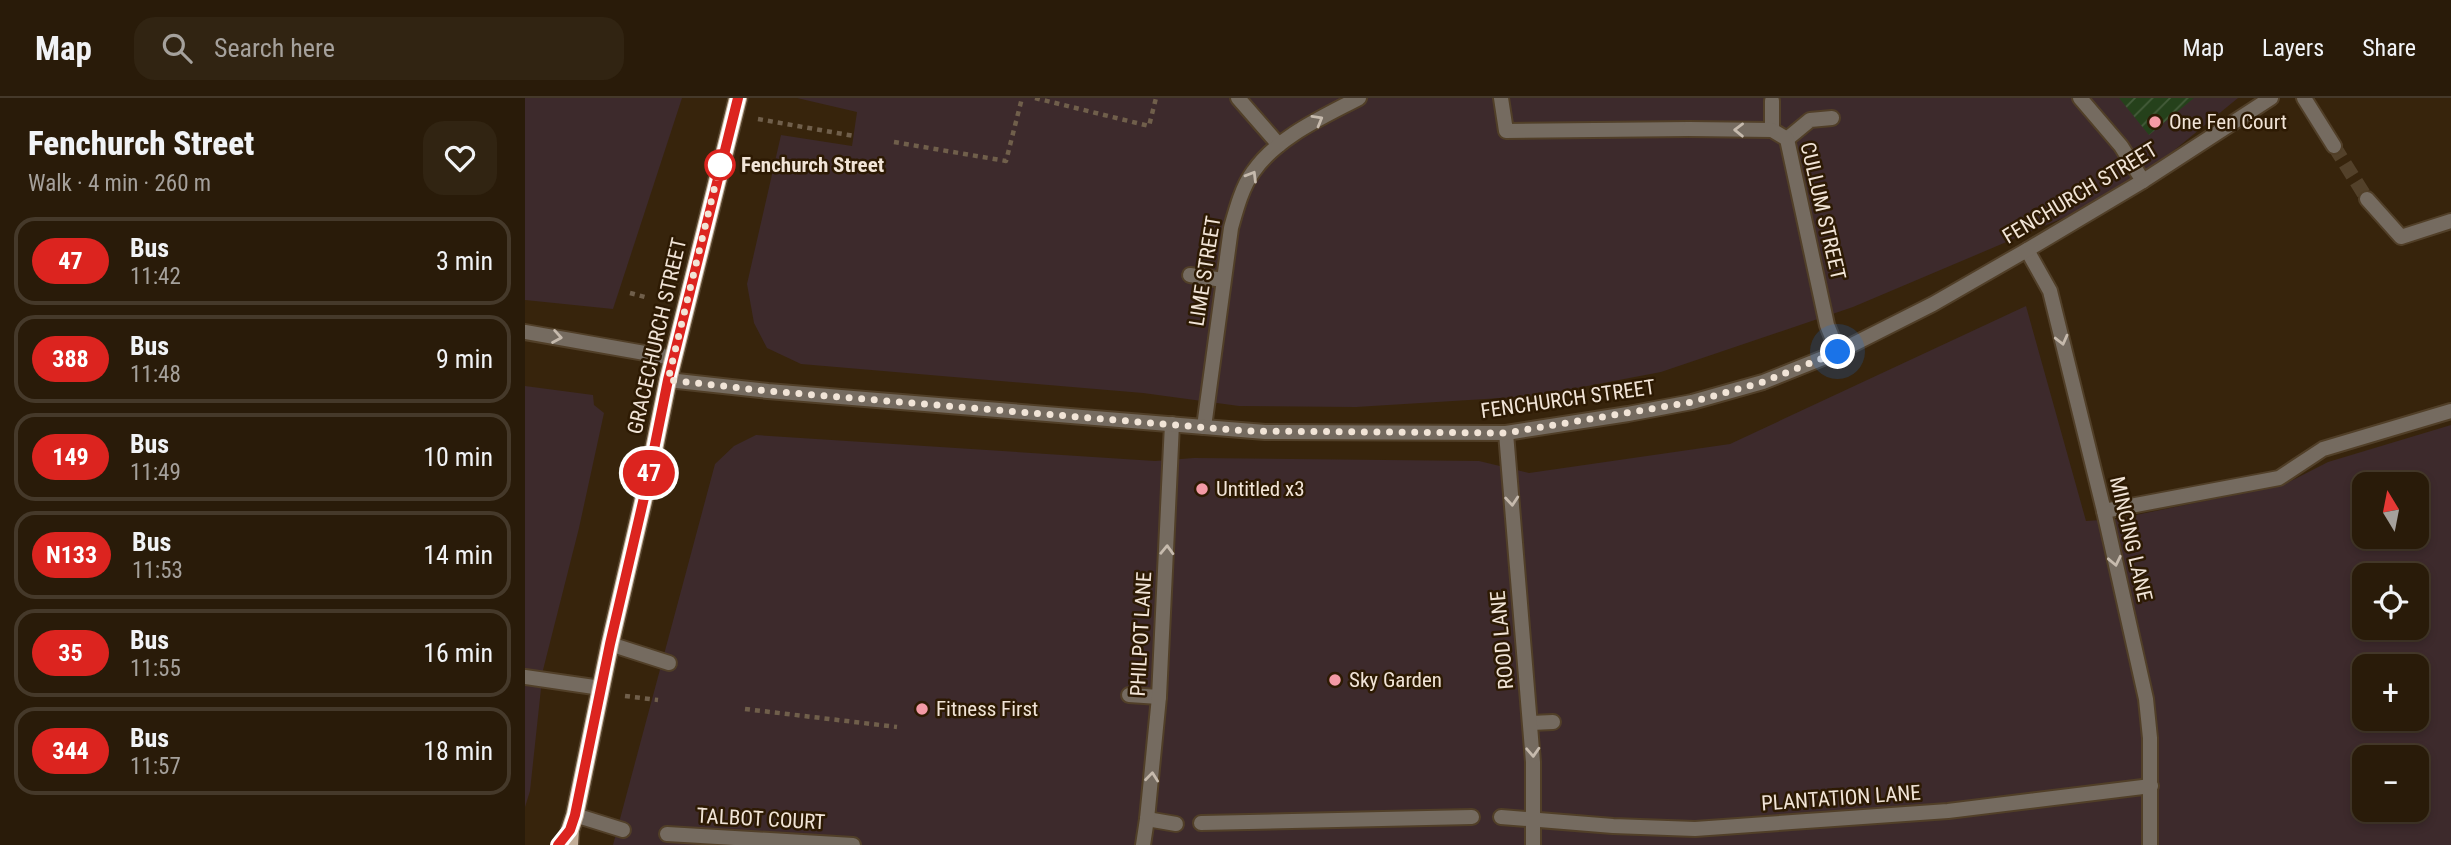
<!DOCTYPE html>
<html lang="en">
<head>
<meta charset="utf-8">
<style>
  body { margin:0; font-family:"Roboto Condensed",sans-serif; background:#312412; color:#f1f3f6; height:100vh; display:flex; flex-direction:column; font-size:26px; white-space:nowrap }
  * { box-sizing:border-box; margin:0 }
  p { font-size:23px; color:#a5a19c }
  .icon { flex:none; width:38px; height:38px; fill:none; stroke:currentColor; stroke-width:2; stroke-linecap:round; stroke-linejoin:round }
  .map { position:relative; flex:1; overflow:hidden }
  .details { display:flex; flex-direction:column; background:#291b09; width:525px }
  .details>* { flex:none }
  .badge { padding:0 14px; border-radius:23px; font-size:24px; line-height:46px }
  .needle { width:46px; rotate:350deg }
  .fabs { position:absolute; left:1827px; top:374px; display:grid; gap:14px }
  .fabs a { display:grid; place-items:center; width:77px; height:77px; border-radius:14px; background:#291b09; box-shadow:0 4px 10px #0003,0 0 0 2px #45392a; font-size:35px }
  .you { position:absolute; width:35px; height:35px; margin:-18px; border:5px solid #fff; border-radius:50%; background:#1a73e8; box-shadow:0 0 0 10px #1a73e833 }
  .map>.badge { position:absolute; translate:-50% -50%; box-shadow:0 0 0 4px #fff }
  .round { display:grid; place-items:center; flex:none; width:74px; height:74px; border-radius:21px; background:#312412 }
  .overview { display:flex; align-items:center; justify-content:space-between; height:119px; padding:0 28px }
  h1 { font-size:33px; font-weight:800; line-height:52px }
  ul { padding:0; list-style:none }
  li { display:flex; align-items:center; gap:21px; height:88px; margin:0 14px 10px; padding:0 14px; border:4px solid #45392a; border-radius:21px }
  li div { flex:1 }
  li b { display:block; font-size:26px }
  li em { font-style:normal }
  li .badge { min-width:77px; font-weight:700; text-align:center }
  header { display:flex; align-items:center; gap:42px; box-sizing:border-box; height:98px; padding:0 35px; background:#291b09; border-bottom:2px solid #45392a }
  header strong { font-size:33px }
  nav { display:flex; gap:38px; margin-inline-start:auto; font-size:24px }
  .search { width:490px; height:63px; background:#312412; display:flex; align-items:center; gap:18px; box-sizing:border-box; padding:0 24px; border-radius:21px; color:#a5a19c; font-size:26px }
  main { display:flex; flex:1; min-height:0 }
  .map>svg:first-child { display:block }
  .commercial { fill:#3d2a2c; fill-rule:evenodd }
  .garden { fill:url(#garden-furrows) }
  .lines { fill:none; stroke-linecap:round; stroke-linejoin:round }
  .pedestrian-tunnel { stroke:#53412a; stroke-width:14; stroke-dasharray:14 7; stroke-linecap:butt }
  .service-casing { stroke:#513f28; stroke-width:18 }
  .pedestrian-casing { stroke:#513f28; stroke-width:18 }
  .minor-casing { stroke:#513f28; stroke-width:18 }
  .tertiary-casing { stroke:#513f28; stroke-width:18 }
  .primary-casing { stroke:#513f28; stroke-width:21 }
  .path { stroke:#705f4b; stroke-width:4.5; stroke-dasharray:5 5; stroke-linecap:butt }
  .service { stroke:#756b60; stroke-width:14 }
  .pedestrian { stroke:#756b60; stroke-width:14 }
  .minor { stroke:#756b60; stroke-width:14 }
  .tertiary { stroke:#756b60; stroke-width:14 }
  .primary { stroke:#c2ad97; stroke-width:18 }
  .oneway { stroke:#c6baad }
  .line-casing { stroke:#fff; stroke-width:16 }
  .line { stroke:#dc241f; stroke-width:10 }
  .walk { stroke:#f1e4d7; stroke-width:7; stroke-dasharray:0 12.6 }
  .poi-dot { fill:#f49aa5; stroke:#2d1a03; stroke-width:2.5 }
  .stop-dot { fill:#fff; stroke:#dc241f; stroke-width:3.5 }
  .labels { text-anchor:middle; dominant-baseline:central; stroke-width:5; stroke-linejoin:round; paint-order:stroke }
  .poi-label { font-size:21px; fill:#f1e4d7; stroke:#2d1a03; text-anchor:start }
  .stop-label { font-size:21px; font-weight:bold; fill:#f1e4d7; stroke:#2d1a03; text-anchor:start }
  .street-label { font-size:21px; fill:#f1e4d7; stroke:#2d1a03 }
</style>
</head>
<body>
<header>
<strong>Map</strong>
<div class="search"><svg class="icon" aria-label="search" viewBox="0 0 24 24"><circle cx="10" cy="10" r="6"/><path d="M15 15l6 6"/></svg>Search here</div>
<nav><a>Map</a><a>Layers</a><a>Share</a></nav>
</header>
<main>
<section class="details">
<div class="overview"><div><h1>Fenchurch Street</h1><p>Walk · 4 min · 260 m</p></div><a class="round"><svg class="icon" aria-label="heart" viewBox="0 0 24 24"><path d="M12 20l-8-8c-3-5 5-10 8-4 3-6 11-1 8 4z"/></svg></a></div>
<ul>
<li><span class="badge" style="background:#dc241f;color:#fff">47</span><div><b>Bus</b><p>11:42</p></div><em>3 min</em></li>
<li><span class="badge" style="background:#dc241f;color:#fff">388</span><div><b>Bus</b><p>11:48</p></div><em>9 min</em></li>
<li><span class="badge" style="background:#dc241f;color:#fff">149</span><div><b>Bus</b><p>11:49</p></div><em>10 min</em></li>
<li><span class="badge" style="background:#dc241f;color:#fff">N133</span><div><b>Bus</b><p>11:53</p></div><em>14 min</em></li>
<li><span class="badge" style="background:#dc241f;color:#fff">35</span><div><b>Bus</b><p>11:55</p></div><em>16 min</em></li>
<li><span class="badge" style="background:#dc241f;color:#fff">344</span><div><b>Bus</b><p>11:57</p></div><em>18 min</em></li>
</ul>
</section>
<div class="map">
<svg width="1926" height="747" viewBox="0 0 1926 747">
  <defs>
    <pattern id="garden-furrows" width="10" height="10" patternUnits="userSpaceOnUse" patternTransform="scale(1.75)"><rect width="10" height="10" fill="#25411b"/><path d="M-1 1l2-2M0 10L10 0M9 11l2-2" fill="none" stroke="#455c3b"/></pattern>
  </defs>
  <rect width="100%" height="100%" fill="#37240c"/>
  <g class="commercial">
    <path d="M 0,0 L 157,0 L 88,211 L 0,202 Z"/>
    <path d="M 272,0 L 1713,0 L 1619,77 L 1576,104 L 1328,209 L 1136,274 L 1010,298 L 831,309 L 714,308 L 618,295 L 276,266 L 242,250 L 229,225 L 222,186 L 256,37 L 327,48 L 332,14 Z"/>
    <path d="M 1501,208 L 1561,423 L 1591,421 L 1758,387 L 1803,364 L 1926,327 L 1926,747 L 88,747 L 190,366 L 209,348 L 231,337 L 630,363 L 669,360 L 954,363 L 1004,375 L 1205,346 ZM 1839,387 L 1892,387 L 1892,439 L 1839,439 ZM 1839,478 L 1892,478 L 1892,530 L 1839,530 ZM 1839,569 L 1892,569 L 1892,621 L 1839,621 ZM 1839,660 L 1892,660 L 1892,712 L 1839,712 Z"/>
    <path d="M 0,288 L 68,297 L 69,307 L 79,315 L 54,430 L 18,572 L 5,693 L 0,709 Z"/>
  </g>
  <path class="garden" d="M 1594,0 L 1669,0 L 1624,37 Z"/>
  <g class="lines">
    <path class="pedestrian-tunnel" d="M 1809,48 L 1842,101"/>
    <g class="service-casing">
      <g id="service">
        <path d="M 1247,3 L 1247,32"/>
        <path d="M 1262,41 L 1285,22 L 1307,20"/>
        <path d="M 665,177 L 698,182"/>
        <path d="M 1579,413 L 1754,380 L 1798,351 L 1926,313"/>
        <path d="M 85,546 L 144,565"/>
        <path d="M 604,597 L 634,599"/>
        <path d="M 1006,625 L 1028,624"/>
        <path d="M 50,717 L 98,732"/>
        <path d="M 142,736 L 328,747"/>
      </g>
    </g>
    <g class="pedestrian-casing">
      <g id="pedestrian">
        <path d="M 713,0 L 754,47"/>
        <path d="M 976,0 L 981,33 L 1164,31"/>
        <path d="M 1555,0 L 1596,48 L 1618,83"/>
        <path d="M 1779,0 L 1809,48"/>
        <path d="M 1842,101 L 1876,139 L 1926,123"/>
        <path d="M 0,579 L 76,590"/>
        <path d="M 976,719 L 1088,728 L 1170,731 L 1423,713 L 1626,688"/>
        <path d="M 622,721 L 651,726"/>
        <path d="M 676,725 L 947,719"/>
      </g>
    </g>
    <g class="minor-casing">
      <g id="minor">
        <path d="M 1164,31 L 1247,32 L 1262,41 L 1302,227 L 1313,254"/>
        <path d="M 1502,152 L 1525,193 L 1579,413 L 1621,601 L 1625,640 L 1625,747"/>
        <path d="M 679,329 L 706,130 C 711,112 717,89 728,74 C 752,39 798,19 834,0"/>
        <path d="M 981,335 L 1008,664 L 1008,747"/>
        <path d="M 618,747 L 622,721 L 634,599 L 647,326"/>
      </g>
    </g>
    <g class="tertiary-casing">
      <g id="tertiary">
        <path d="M 0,234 L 148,260"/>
        <path d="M 143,282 L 243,293 L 740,334 L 981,335 L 1103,316 L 1167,304 L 1238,284 L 1313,254 L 1408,206 L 1502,152 L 1618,83 L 1746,0"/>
      </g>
    </g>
    <g class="primary-casing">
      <path id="primary" d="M 44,747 L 45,732 L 50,717 L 85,546 L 121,391 L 143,282 L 213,0"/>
    </g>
    <g class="path">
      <path d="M 510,0 L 624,28 L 631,0"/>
      <path d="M 233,21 L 329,38"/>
      <path d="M 369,44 L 481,63 L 497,0"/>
      <path d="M 105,195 L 120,199"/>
      <path d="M 100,598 L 133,602"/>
      <path d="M 220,611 L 372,629"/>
    </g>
    <use href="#service" class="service"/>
    <use href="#pedestrian" class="pedestrian"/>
    <use href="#minor" class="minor"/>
    <use href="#tertiary" class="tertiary"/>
    <use href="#primary" class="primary"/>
  </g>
  <defs><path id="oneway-chevron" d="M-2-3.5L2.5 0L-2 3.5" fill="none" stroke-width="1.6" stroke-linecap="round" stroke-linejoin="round" transform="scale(1.75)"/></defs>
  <g class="oneway">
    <use href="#oneway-chevron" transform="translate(793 22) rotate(-30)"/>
    <use href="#oneway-chevron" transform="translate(1214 32) rotate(-179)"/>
    <use href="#oneway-chevron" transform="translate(727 78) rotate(-59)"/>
    <use href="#oneway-chevron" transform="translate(32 239) rotate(10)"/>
    <use href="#oneway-chevron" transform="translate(1537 242) rotate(76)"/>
    <use href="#oneway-chevron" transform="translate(987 403) rotate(85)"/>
    <use href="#oneway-chevron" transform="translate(642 452) rotate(-88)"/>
    <use href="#oneway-chevron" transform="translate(1590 463) rotate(78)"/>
    <use href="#oneway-chevron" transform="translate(1008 654) rotate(87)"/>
    <use href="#oneway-chevron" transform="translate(627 679) rotate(-84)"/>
  </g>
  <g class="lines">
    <g class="line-casing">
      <path id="line" d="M 33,747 L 45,732 L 50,717 L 85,546 L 121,391 L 143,282 L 213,0"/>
    </g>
    <use href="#line" class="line"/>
    <path class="walk" d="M 195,67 L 143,282 L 243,293 L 722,333 L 981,335 L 1167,304 L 1238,284 L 1313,254"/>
  </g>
  <g class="poi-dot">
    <circle cx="1630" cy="24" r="7"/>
    <circle cx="677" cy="391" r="7"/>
    <circle cx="810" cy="582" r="7"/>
    <circle cx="397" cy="611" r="7"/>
  </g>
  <circle class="stop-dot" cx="195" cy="67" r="14"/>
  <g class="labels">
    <g class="poi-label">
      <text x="1644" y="24">One Fen Court</text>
      <text x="691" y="391">Untitled x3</text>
      <text x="824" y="582">Sky Garden</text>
      <text x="411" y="611">Fitness First</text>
    </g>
    <g class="stop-label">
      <text x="216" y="67">Fenchurch Street</text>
    </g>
    <g class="street-label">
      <text transform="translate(1555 95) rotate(-31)">FENCHURCH STREET</text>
      <text transform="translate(1298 113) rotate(77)">CULLUM STREET</text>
      <text transform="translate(680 173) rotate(-81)">LIME STREET</text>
      <text transform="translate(132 238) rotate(-77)">GRACECHURCH STREET</text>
      <text transform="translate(1043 301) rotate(-8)">FENCHURCH STREET</text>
      <text transform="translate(1606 441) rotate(77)">MINCING LANE</text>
      <text transform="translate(616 536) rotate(-87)">PHILPOT LANE</text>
      <text transform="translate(977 542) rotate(-95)">ROOD LANE</text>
      <text transform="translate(1316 700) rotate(-4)">PLANTATION LANE</text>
      <text transform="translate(236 721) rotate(3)">TALBOT COURT</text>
    </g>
  </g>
</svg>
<div class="fabs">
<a><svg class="needle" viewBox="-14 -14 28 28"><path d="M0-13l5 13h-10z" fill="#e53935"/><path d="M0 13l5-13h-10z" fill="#a5a19c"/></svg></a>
<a><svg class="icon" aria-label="locate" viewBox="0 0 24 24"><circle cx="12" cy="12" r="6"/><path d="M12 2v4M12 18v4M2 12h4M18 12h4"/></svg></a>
<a>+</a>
<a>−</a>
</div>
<div class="you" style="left:1313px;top:254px"></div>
<b class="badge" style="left:124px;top:375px;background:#dc241f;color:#fff">47</b>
</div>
</main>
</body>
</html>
